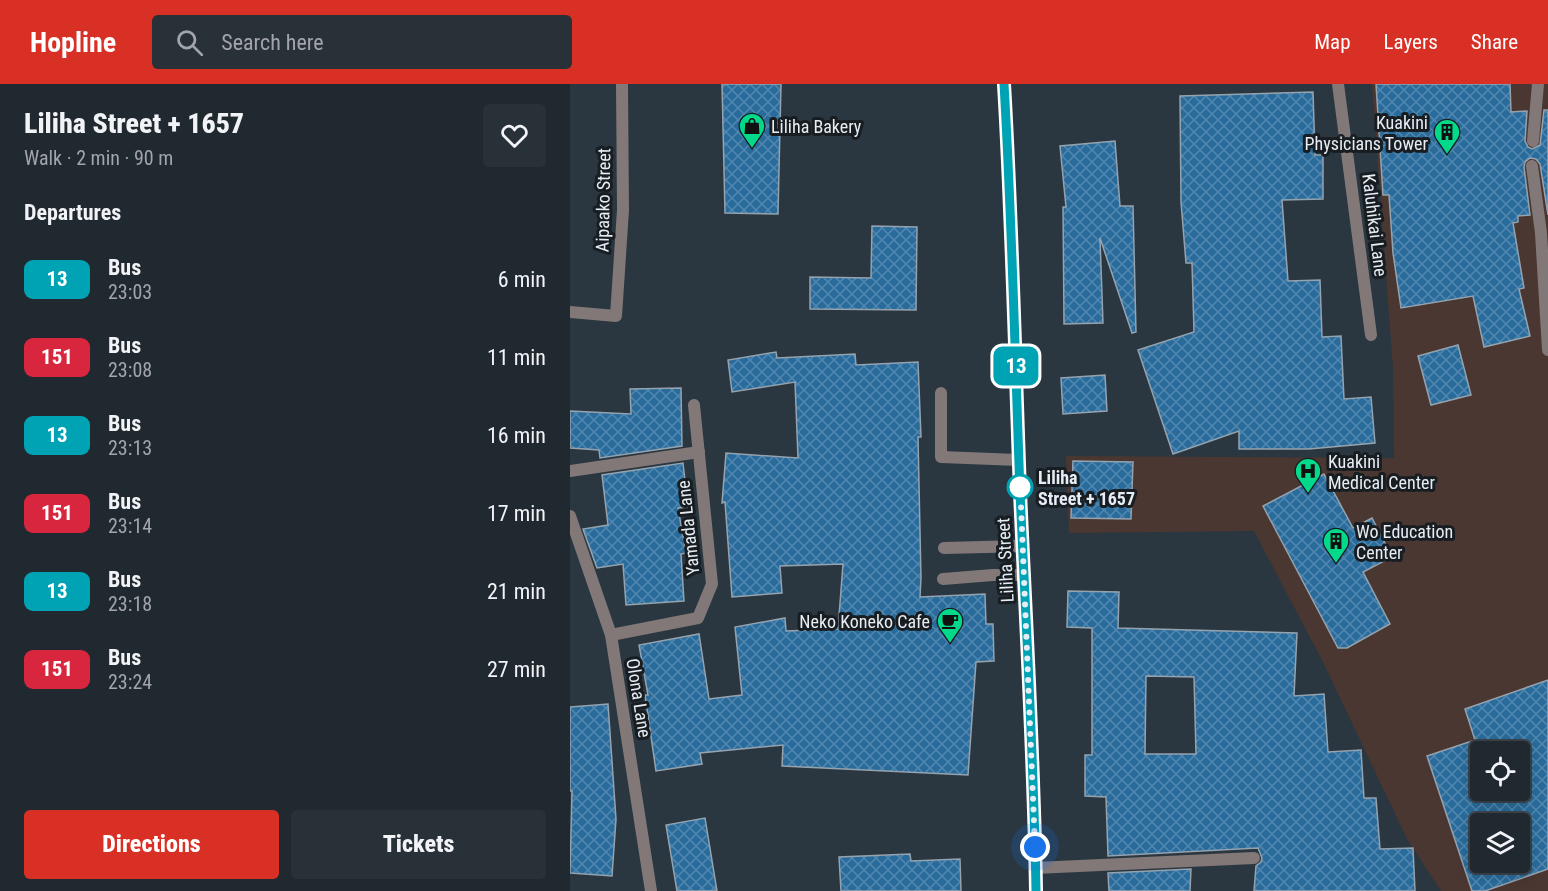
<!DOCTYPE html>
<html lang="en">
<head>
<meta charset="utf-8">
<style>
  body { margin:0; font-family:"Roboto Condensed",sans-serif; background:#283038; color:#f1f3f6; height:100vh; display:flex; flex-direction:column; font-size:22px; white-space:nowrap }
  * { box-sizing:border-box; margin:0 }
  p { font-size:20px; color:#a2a6ab }
  .icon { flex:none; width:33px; height:33px; fill:none; stroke:currentColor; stroke-width:2; stroke-linecap:round; stroke-linejoin:round }
  .map { position:relative; flex:1; overflow:hidden }
  .details { display:flex; flex-direction:column; background:#202830; width:570px }
  .details>* { flex:none }
  .badge { padding:0 12px; border-radius:9px; font-size:21px; line-height:39px }
  .controls { position:absolute; left:900px; top:657px; display:grid; gap:12px }
  .controls a { display:grid; place-items:center; width:60px; height:60px; border-radius:6px; background:#202830; box-shadow:0 3px 15px #0003,0 0 0 2px #3d444c; font-size:30px }
  .you { position:absolute; width:30px; height:30px; margin:-15px; border:4px solid #fff; border-radius:50%; background:#1a73e8; box-shadow:0 0 0 9px #1a73e833 }
  .map>.badge { position:absolute; translate:-50% -50%; box-shadow:0 0 0 3px #fff }
  h2 { padding:0 24px; font-size:22px; line-height:54px }
  .round { display:grid; place-items:center; flex:none; width:63px; height:63px; border-radius:6px; background:#283038 }
  .overview { display:flex; align-items:center; justify-content:space-between; height:102px; padding:0 24px }
  h1 { font-size:28px; font-weight:800; line-height:45px }
  .button { display:flex; gap:12px; margin-top:auto; padding:12px 24px }
  .button a { flex:1; height:69px; border-radius:6px; background:#d93025; color:#fff; font-size:24px; font-weight:800; line-height:69px; text-align:center }
  .button a+a { background:#283038; color:#f1f3f6 }
  ul { padding:0; list-style:none }
  li { display:flex; align-items:center; gap:18px; height:78px; padding:0 24px }
  li div { flex:1 }
  li b { display:block; font-size:22px }
  li em { font-style:normal }
  li .badge { min-width:66px; font-weight:700; text-align:center }
  header { display:flex; align-items:center; gap:36px; box-sizing:border-box; height:84px; padding:0 30px; background:#d93025; color:#fff }
  header strong { font-size:28px }
  nav { display:flex; gap:33px; margin-inline-start:auto; font-size:21px }
  .search { width:420px; height:54px; background:#283038; display:flex; align-items:center; gap:15px; box-sizing:border-box; padding:0 21px; border-radius:6px; color:#a2a6ab; font-size:22px }
  main { display:flex; flex:1; min-height:0 }
  .map>svg:first-child { display:block }
  .medical { fill:#4a3731; fill-rule:evenodd }
  .building { fill:url(#building-cross-hatch); stroke:#95a3af; stroke-width:1.5; fill-rule:evenodd }
  .lines { fill:none; stroke-linecap:round; stroke-linejoin:round }
  .service { stroke:#817877; stroke-width:12 }
  .minor { stroke:#817877; stroke-width:12 }
  .tertiary { stroke:#817877; stroke-width:12 }
  .line-casing { stroke:#fff; stroke-width:14 }
  .line { stroke:#00a3b4; stroke-width:9 }
  .walk { stroke:#e6edf4; stroke-width:6; stroke-dasharray:0 10.8 }
  .stop-dot { fill:#fff; stroke:#00a3b4; stroke-width:3 }
  .labels { text-anchor:middle; dominant-baseline:central; stroke-width:6; stroke-linejoin:round; paint-order:stroke }
  .poi-label { font-size:18px; fill:#e6edf4; stroke:#171d21; text-anchor:start }
  .street-label { font-size:18px; fill:#e6edf4; stroke:#171d21 }
  .stop-label { font-size:18px; font-weight:bold; fill:#e6edf4; stroke:#171d21; text-anchor:start }
</style>
</head>
<body>
<header>
<strong>Hopline</strong>
<div class="search"><svg class="icon" aria-label="search" viewBox="0 0 24 24"><circle cx="10" cy="10" r="6"/><path d="M15 15l6 6"/></svg>Search here</div>
<nav><a>Map</a><a>Layers</a><a>Share</a></nav>
</header>
<main>
<section class="details">
<div class="overview"><div><h1>Liliha Street + 1657</h1><p>Walk · 2 min · 90 m</p></div><a class="round"><svg class="icon" aria-label="heart" viewBox="0 0 24 24"><path d="M12 20l-8-8c-3-5 5-10 8-4 3-6 11-1 8 4z"/></svg></a></div>
<h2>Departures</h2>
<ul>
<li><span class="badge" style="background:#00a3b4;color:#fff">13</span><div><b>Bus</b><p>23:03</p></div><em>6 min</em></li>
<li><span class="badge" style="background:#d7263d;color:#fff">151</span><div><b>Bus</b><p>23:08</p></div><em>11 min</em></li>
<li><span class="badge" style="background:#00a3b4;color:#fff">13</span><div><b>Bus</b><p>23:13</p></div><em>16 min</em></li>
<li><span class="badge" style="background:#d7263d;color:#fff">151</span><div><b>Bus</b><p>23:14</p></div><em>17 min</em></li>
<li><span class="badge" style="background:#00a3b4;color:#fff">13</span><div><b>Bus</b><p>23:18</p></div><em>21 min</em></li>
<li><span class="badge" style="background:#d7263d;color:#fff">151</span><div><b>Bus</b><p>23:24</p></div><em>27 min</em></li>
</ul>
<div class="button"><a>Directions</a><a>Tickets</a></div>
</section>
<div class="map">
<svg width="978" height="807" viewBox="0 0 978 807">
  <defs>
    <pattern id="building-cross-hatch" width="8" height="8" patternUnits="userSpaceOnUse" patternTransform="scale(1.5)"><rect width="8" height="8" fill="#296c9c"/><path d="M0 0l8 8M0 8l8-8" fill="none" stroke="#5288af"/></pattern>
  </defs>
  <rect width="100%" height="100%" fill="#2a3640"/>
  <path class="medical" d="M 802,0 L 978,0 L 978,807 L 871,807 L 837,755 L 753,578 L 684,447 L 499,449 L 496,372 L 824,374 L 823,284 ZM 910,668 L 950,668 L 950,706 L 910,706 ZM 910,740 L 950,740 L 950,778 L 910,778 Z"/>
  <g class="building">
    <path d="M 152,0 L 211,0 L 208,130 L 155,129 Z"/>
    <path d="M 806,0 L 940,0 L 941,28 L 957,27 L 955,57 L 958,63 L 962,65 L 970,61 L 974,26 L 978,26 L 978,131 L 970,80 L 966,75 L 960,74 L 955,78 L 954,83 L 960,131 L 948,132 L 948,138 L 943,139 L 954,204 L 949,205 L 960,252 L 914,263 L 903,212 L 831,224 L 823,169 L 819,111 L 813,111 Z"/>
    <path d="M 743,8 L 745,71 L 753,71 L 753,115 L 712,116 L 718,197 L 750,196 L 752,253 L 771,252 L 774,315 L 801,313 L 805,359 L 739,365 L 669,365 L 669,347 L 603,370 L 568,266 L 624,248 L 622,179 L 616,179 L 611,118 L 610,12 Z"/>
    <path d="M 545,57 L 550,122 L 563,122 L 566,248 L 562,249 L 530,154 L 533,239 L 494,240 L 493,123 L 496,123 L 490,62 Z"/>
    <path d="M 302,142 L 347,143 L 346,226 L 240,225 L 240,193 L 301,194 Z"/>
    <path d="M 888,261 L 901,311 L 861,321 L 848,272 Z"/>
    <path d="M 206,268 L 207,274 L 285,270 L 286,281 L 348,278 L 351,353 L 348,353 L 351,494 L 350,513 L 415,510 L 416,540 L 423,540 L 424,577 L 406,578 L 398,691 L 212,682 L 213,661 L 130,669 L 132,680 L 86,687 L 75,611 L 78,611 L 69,561 L 129,550 L 139,615 L 172,611 L 165,543 L 215,534 L 216,547 L 268,545 L 273,480 L 210,482 L 212,509 L 162,513 L 155,418 L 152,419 L 156,369 L 228,374 L 225,298 L 162,308 L 158,276 Z"/>
    <path d="M 535,291 L 537,327 L 493,330 L 491,294 Z"/>
    <path d="M 111,304 L 112,362 L 30,374 L 29,366 L 0,364 L 0,327 L 61,330 L 60,305 Z"/>
    <path d="M 503,377 L 563,378 L 561,435 L 501,434 Z"/>
    <path d="M 113,379 L 118,423 L 108,424 L 116,469 L 111,470 L 114,517 L 56,521 L 53,480 L 27,484 L 13,445 L 38,441 L 32,391 Z"/>
    <path d="M 754,390 L 783,444 L 802,434 L 822,473 L 793,488 L 820,540 L 777,564 L 768,564 L 693,422 Z"/>
    <path d="M 498,507 L 549,508 L 548,544 L 727,549 L 724,612 L 754,610 L 758,668 L 791,666 L 794,714 L 806,714 L 810,765 L 843,764 L 845,807 L 684,807 L 686,782 L 691,778 L 692,774 L 688,764 L 538,772 L 536,713 L 515,712 L 515,671 L 522,671 L 522,544 L 497,543 ZM 576,592 L 624,593 L 626,670 L 575,670 Z"/>
    <path d="M 978,596 L 978,785 L 915,807 L 902,807 L 857,672 L 905,656 L 895,625 ZM 910,668 L 950,668 L 950,706 L 910,706 ZM 910,740 L 950,740 L 950,778 L 910,778 Z"/>
    <path d="M 38,620 L 46,735 L 42,792 L 0,789 L 2,707 L 0,707 L 0,623 Z"/>
    <path d="M 135,734 L 147,807 L 107,807 L 96,741 Z"/>
    <path d="M 340,770 L 341,777 L 390,775 L 391,807 L 271,807 L 269,773 Z"/>
    <path d="M 621,785 L 620,807 L 539,807 L 538,789 Z"/>
  </g>
  <g class="lines">
    <g class="service">
      <path d="M 963,57 L 968,0"/>
      <path d="M 962,82 L 971,149 L 978,266"/>
      <path d="M 371,309 L 371,373 L 449,376"/>
      <path d="M 374,464 L 453,462"/>
      <path d="M 373,495 L 423,491 L 454,491"/>
    </g>
    <g class="minor">
      <path d="M 768,0 L 801,251"/>
      <path d="M 0,228 L 46,232 L 53,126 L 52,0"/>
      <path d="M 0,387 L 129,368"/>
      <path d="M 0,432 L 41,551 L 81,807"/>
      <path d="M 41,551 L 128,534 L 142,500 L 124,321"/>
      <path d="M 465,784 L 684,774"/>
    </g>
    <path class="tertiary" d="M 434,0 C 441,134 445,269 450,403 C 456,538 464,672 466,807"/>
  </g>
  <g class="lines">
    <g class="line-casing">
      <path id="line" d="M 434,0 C 442,136 445,272 450,408 C 456,541 464,674 466,807"/>
    </g>
    <use href="#line" class="line"/>
    <path class="walk" d="M 450,403 L 450,397 L 465,763"/>
  </g>
  <defs>
    <g id="shop-pin" transform="scale(1.35)"><path d="M0 17L-7.5 6A9.5 9.5 0 1 1 7.5 6Z" fill="#02d98b" stroke="#171d21"/><path d="M-5-2.5h2.3a2.7 3.5 0 0 1 5.4 0H5L5.5 6h-11ZM-1.5-2.5h3a1.5 2.3 0 0 0-3 0Z" fill="#111"/></g>
    <g id="building-pin" transform="scale(1.35)"><path d="M0 17L-7.5 6A9.5 9.5 0 1 1 7.5 6Z" fill="#02d98b" stroke="#171d21"/><path d="M-4-6H4V6H1V3H-1V6H-4ZM-2.5-4.3h1.7v1.8h-1.7ZM.8-4.3h1.7v1.8H.8ZM-2.5-1h1.7V.8h-1.7ZM.8-1h1.7V.8H.8Z" fill="#111"/></g>
    <g id="hospital-pin" transform="scale(1.35)"><path d="M0 17L-7.5 6A9.5 9.5 0 1 1 7.5 6Z" fill="#02d98b" stroke="#171d21"/><path d="M-5-5h3v3.5h4V-5h3V5h-3V1.5h-4V5h-3Z" fill="#111"/></g>
    <g id="cafe-pin" transform="scale(1.35)"><path d="M0 17L-7.5 6A9.5 9.5 0 1 1 7.5 6Z" fill="#02d98b" stroke="#171d21"/><path d="M-5.5-4.5H6V0H3Q3 3.5 0 3.5H-2.5Q-5.5 3.5-5.5 0ZM3-3.2v2h1.7v-2ZM-6 4.5H4V6H-6Z" fill="#111"/></g>
  </defs>
  <g fill-rule="evenodd">
    <use href="#shop-pin" x="182" y="42"/>
    <use href="#building-pin" x="877" y="48"/>
    <use href="#hospital-pin" x="738" y="387"/>
    <use href="#building-pin" x="766" y="457"/>
    <use href="#cafe-pin" x="380" y="537"/>
  </g>
  <circle class="stop-dot" cx="450" cy="403" r="12"/>
  <g class="labels">
    <g class="poi-label">
      <text x="858" y="38" text-anchor="end">Kuakini<tspan x="858" dy="21">Physicians Tower</tspan></text>
      <text x="201" y="42">Liliha Bakery</text>
      <text x="758" y="377">Kuakini<tspan x="758" dy="21">Medical Center</tspan></text>
      <text x="786" y="447">Wo Education<tspan x="786" dy="21">Center</tspan></text>
      <text x="360" y="537" text-anchor="end">Neko Koneko Cafe</text>
    </g>
    <g class="street-label">
      <text transform="translate(33 116) rotate(-89)">Aipaako Street</text>
      <text transform="translate(805 141) rotate(83)">Kaluhikai Lane</text>
      <text transform="translate(118 444) rotate(-96)">Yamada Lane</text>
      <text transform="translate(435 476) rotate(-93)">Liliha Street</text>
      <text transform="translate(69 614) rotate(81)">Olona Lane</text>
    </g>
    <g class="stop-label">
      <text x="468" y="393">Liliha<tspan x="468" dy="21">Street + 1657</tspan></text>
    </g>
  </g>
</svg>
<div class="controls">
<a><svg class="icon" aria-label="locate" viewBox="0 0 24 24"><circle cx="12" cy="12" r="6"/><path d="M12 2v4M12 18v4M2 12h4M18 12h4"/></svg></a>
<a><svg class="icon" aria-label="layers" viewBox="0 0 24 24"><path d="M12 4l9 5-9 5-9-5zM3 14l9 5 9-5"/></svg></a>
</div>
<div class="you" style="left:465px;top:763px"></div>
<b class="badge" style="left:446px;top:282px;background:#00a3b4;color:#fff">13</b>
</div>
</main>
</body>
</html>
